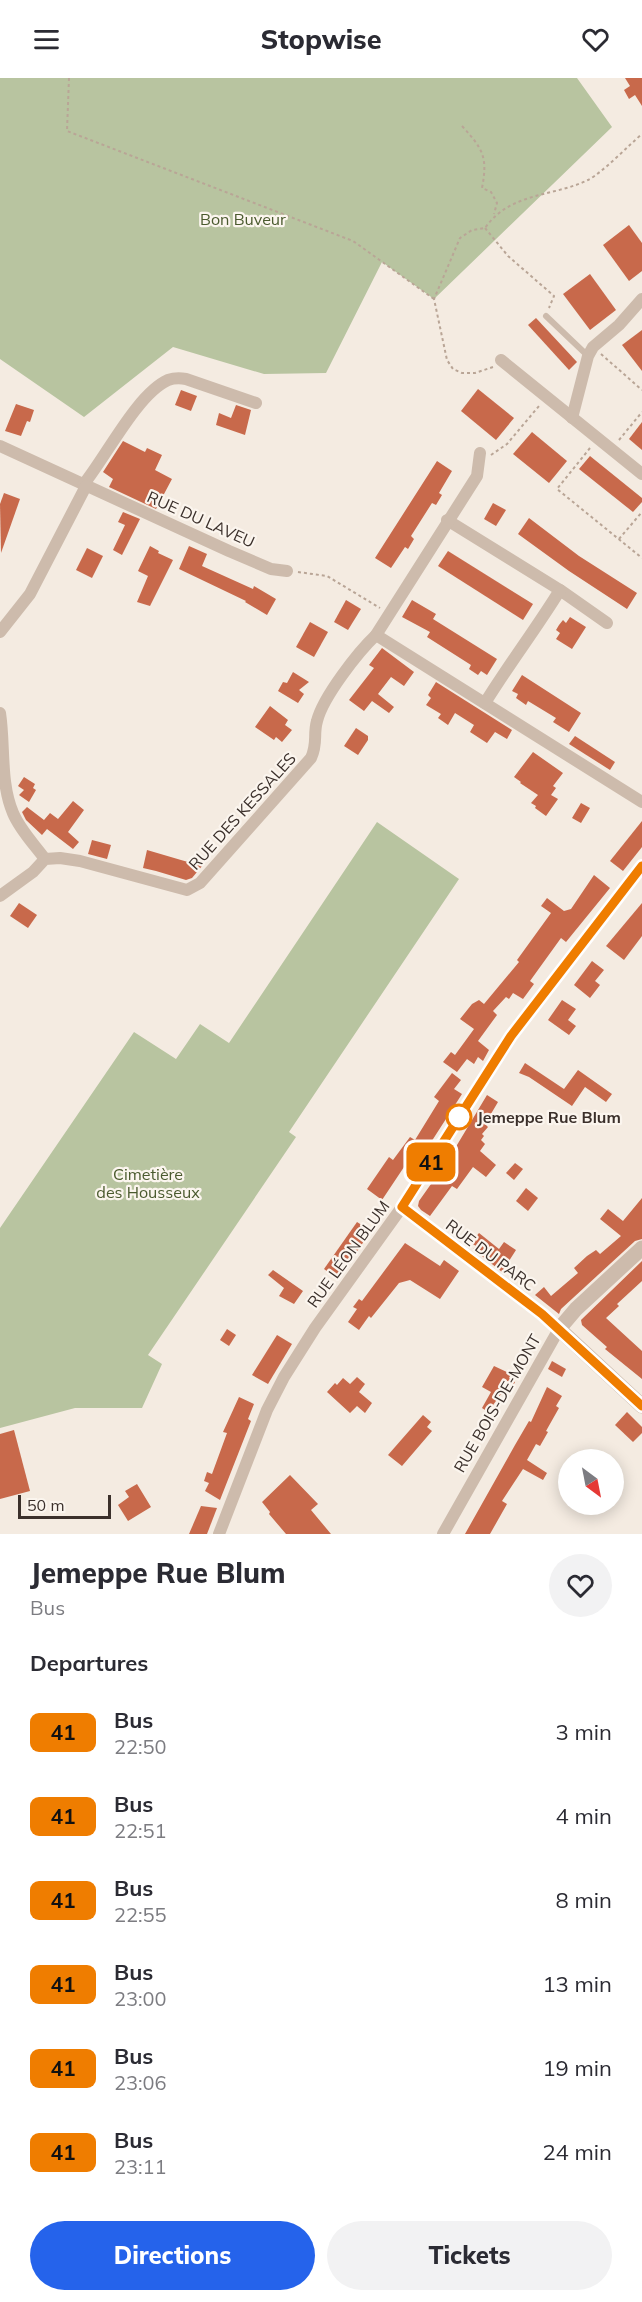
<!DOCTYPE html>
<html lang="en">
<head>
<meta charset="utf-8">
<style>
  body { margin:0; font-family:Mulish,sans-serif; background:#f2f2f3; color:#2b2b33; height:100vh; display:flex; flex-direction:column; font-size:22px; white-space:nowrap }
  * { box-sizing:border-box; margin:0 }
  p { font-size:20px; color:#7c7c81 }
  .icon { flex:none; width:33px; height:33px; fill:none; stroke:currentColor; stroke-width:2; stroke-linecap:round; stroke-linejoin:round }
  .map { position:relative; height:1456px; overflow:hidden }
  .drawer { display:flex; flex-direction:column; background:#fff; flex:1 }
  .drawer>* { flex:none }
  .badge { padding:0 12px; border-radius:9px; font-size:21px; line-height:39px }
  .needle { width:39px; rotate:148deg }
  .controls { position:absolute; left:558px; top:1371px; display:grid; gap:12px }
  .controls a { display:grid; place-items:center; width:66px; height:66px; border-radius:50%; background:#fff; box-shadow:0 3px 15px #0003; font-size:30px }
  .scale { position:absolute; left:18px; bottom:15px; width:93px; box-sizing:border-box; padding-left:6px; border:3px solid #3b302b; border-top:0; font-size:16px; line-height:21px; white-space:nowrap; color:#3b302b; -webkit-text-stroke:4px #fbf5ee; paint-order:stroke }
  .map>.badge { position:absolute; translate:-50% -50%; box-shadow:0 0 0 3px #fff }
  h2 { padding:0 30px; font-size:22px; line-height:54px }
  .round { display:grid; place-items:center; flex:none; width:63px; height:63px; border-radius:32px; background:#f2f2f3 }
  .summary { display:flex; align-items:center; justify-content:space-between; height:102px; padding:0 30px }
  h1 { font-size:28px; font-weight:800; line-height:45px }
  .action { display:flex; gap:12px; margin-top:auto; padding:12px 30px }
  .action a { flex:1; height:69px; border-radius:36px; background:#2563eb; color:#fff; font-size:24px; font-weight:800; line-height:69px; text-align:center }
  .action a+a { background:#f2f2f3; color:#2b2b33 }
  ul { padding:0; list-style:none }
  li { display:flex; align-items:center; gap:18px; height:84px; padding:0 30px }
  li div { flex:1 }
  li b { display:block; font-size:22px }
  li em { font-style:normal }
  li .badge { min-width:66px; font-weight:700; text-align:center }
  header { display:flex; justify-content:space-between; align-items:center; height:78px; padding:0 30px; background:#fff; font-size:27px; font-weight:800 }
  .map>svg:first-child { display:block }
  .green { fill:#b8c4a0 }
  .building { fill:#c8694b }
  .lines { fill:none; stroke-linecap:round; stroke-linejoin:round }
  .path { stroke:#b9a596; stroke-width:2; stroke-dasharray:3 3; stroke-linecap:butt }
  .service { stroke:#cdbbac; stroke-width:6 }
  .minor { stroke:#cdbbac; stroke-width:12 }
  .tertiary { stroke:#cdbbac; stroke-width:15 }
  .line-casing { stroke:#fff; stroke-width:14 }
  .line { stroke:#ef7d00; stroke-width:9 }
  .stop-dot { fill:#fff; stroke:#ef7d00; stroke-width:3 }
  .labels { text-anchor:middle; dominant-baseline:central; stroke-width:4.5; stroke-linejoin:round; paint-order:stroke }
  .park-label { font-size:16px; fill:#4a5a2e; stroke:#fbf5ee }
  .street-label { font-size:16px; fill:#3b302b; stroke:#fbf5ee }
  .stop-label { font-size:16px; font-weight:bold; fill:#3b302b; stroke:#fbf5ee; text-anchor:start }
</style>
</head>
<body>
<header><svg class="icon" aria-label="menu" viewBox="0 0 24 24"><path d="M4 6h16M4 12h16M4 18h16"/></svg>Stopwise<svg class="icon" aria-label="heart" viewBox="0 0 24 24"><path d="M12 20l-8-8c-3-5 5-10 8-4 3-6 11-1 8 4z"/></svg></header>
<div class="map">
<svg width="642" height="1456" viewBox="0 0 642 1456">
  <rect width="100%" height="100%" fill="#f4ebe1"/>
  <g class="green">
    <path d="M 0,0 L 577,0 L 612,49 L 434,221 L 382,184 L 326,295 L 264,296 L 173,269 L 84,339 L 0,281 Z"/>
    <path d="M 377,744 L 459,801 L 289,1054 L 296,1059 L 148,1277 L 162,1286 L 142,1330 L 75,1330 L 0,1350 L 0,1150 L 134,954 L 176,981 L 200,946 L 229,965 Z"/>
  </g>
  <g class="building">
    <path d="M 625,0 L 642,0 L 642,28 L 635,17 L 629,21 L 624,12 L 630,8 Z"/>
    <path d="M 629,147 L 642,165 L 642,193 L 629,203 L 603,167 Z"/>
    <path d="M 590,196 L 616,232 L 590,252 L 563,216 Z"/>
    <path d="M 536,240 L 577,284 L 569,292 L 528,247 Z"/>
    <path d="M 642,252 L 642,293 L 622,267 Z"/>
    <path d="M 478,311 L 514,340 L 496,362 L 461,333 Z"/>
    <path d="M 181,312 L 197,318 L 191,333 L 175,327 Z"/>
    <path d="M 16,326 L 34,332 L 30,344 L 27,343 L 21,358 L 5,353 Z"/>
    <path d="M 236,327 L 251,332 L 245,357 L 216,347 L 219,335 L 231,340 Z"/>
    <path d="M 642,344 L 642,372 L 629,361 Z"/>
    <path d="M 532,354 L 567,383 L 549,405 L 513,376 Z"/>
    <path d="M 123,363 L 145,374 L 147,370 L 162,377 L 155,392 L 172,401 L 156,431 L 109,409 L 113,401 L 103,394 Z"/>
    <path d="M 590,378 L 642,420 L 642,424 L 633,434 L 579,391 Z"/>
    <path d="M 437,383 L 452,393 L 439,415 L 442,417 L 436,427 L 432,425 L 411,458 L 414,461 L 408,471 L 405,469 L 391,490 L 375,480 Z"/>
    <path d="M 4,415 L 20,421 L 1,475 L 0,426 Z"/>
    <path d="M 493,425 L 506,432 L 496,448 L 484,441 Z"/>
    <path d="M 123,434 L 140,441 L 122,477 L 113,472 L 125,447 L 118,444 Z"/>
    <path d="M 529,440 L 579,478 L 637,515 L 627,531 L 569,493 L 518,456 Z"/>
    <path d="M 150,468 L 159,473 L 158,475 L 173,482 L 150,528 L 137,524 L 148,498 L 138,493 Z"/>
    <path d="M 189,468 L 207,476 L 202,488 L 253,511 L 254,508 L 276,521 L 267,537 L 245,524 L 246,523 L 179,491 Z"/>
    <path d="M 87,470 L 103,478 L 92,500 L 76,492 Z"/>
    <path d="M 448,473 L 533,526 L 523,542 L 438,488 Z"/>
    <path d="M 346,522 L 361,531 L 348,552 L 334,544 Z"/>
    <path d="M 412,522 L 436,536 L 433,541 L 497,581 L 487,597 L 481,593 L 478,597 L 469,591 L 471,587 L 427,559 L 430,554 L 402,539 Z"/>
    <path d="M 570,539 L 586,549 L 572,571 L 556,561 L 560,555 L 556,552 L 559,547 L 563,542 L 566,545 Z"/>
    <path d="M 310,544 L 328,554 L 314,579 L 296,569 Z"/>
    <path d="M 382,570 L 414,594 L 404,608 L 391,599 L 378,616 L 394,629 L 389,635 L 372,623 L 364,633 L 349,622 L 374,590 L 369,587 Z"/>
    <path d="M 293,594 L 309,604 L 299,612 L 304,616 L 298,625 L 278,613 L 283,604 L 287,605 Z"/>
    <path d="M 522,597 L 581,635 L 569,654 L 553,644 L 556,640 L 528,623 L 526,627 L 516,620 L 518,616 L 512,613 Z"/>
    <path d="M 436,604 L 512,652 L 507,661 L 495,654 L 487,665 L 470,654 L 474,647 L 455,635 L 448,647 L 438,640 L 441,636 L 426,627 L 431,620 L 428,617 Z"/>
    <path d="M 270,628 L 288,642 L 285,647 L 292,652 L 282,664 L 276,659 L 274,662 L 255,649 Z"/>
    <path d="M 356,650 L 368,658 L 368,662 L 358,677 L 344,668 Z"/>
    <path d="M 575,658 L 615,684 L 610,692 L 569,666 Z"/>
    <path d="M 533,674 L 563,695 L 553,708 L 556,710 L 551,717 L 558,721 L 546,738 L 535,730 L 536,728 L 531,725 L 538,717 L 520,705 L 521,704 L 514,699 Z"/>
    <path d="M 24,699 L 35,706 L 33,710 L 36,712 L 29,724 L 19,717 L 24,712 L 18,708 Z"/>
    <path d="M 73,723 L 84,732 L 68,754 L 79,764 L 73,771 L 47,751 L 42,757 L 26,742 L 22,734 L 27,729 L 44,742 L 50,735 L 58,741 Z"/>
    <path d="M 581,725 L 590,730 L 581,745 L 572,740 Z"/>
    <path d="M 642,743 L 642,769 L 623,793 L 610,783 Z"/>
    <path d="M 92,762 L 111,767 L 107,781 L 88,776 Z"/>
    <path d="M 147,772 L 181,782 L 202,788 L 192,800 L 186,802 L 156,793 L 143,790 Z"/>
    <path d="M 594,797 L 610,810 L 566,864 L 561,860 L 530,903 L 534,906 L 523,921 L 513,915 L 509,921 L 506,919 L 493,933 L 497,937 L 478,963 L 489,972 L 483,983 L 478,979 L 474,986 L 467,981 L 457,994 L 443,984 L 451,974 L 455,977 L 474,951 L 460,941 L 472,926 L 479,922 L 484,926 L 519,884 L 517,882 L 551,835 L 541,828 L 547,820 L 564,833 L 571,831 Z"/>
    <path d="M 19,825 L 37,837 L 28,850 L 10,838 Z"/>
    <path d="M 642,825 L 642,858 L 624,882 L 606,868 Z"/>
    <path d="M 592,883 L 604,892 L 595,903 L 600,907 L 590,920 L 574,907 Z"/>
    <path d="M 562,922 L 576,931 L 568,942 L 576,948 L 569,957 L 548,942 Z"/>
    <path d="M 525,985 L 564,1011 L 578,992 L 612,1016 L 606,1024 L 585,1009 L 572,1028 L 529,999 L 519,995 Z"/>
    <path d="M 452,995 L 461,1002 L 454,1011 L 462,1016 L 417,1086 L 410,1080 L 382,1122 L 367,1111 L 389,1079 L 393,1082 L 410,1059 L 415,1062 L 439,1023 L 434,1019 Z"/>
    <path d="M 487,1017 L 498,1024 L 485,1046 L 488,1049 L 482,1056 L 484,1058 L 481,1062 L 485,1066 L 480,1073 L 496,1087 L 486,1099 L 473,1089 L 457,1111 L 452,1108 L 430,1138 L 421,1132 L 418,1128 L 419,1123 L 448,1082 Z"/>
    <path d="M 515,1085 L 523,1091 L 514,1102 L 506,1095 Z"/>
    <path d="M 526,1110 L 538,1120 L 528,1133 L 516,1123 Z"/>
    <path d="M 642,1120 L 642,1161 L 635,1163 L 561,1231 L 559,1236 L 535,1217 L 544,1209 L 551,1218 L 578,1195 L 574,1190 L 587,1178 L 596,1172 L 600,1176 L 621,1158 L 600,1141 L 608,1131 L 623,1143 Z"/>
    <path d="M 357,1144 L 371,1153 L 338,1201 L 324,1191 Z"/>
    <path d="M 479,1155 L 499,1171 L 504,1164 L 516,1172 L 502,1194 L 473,1171 L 476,1168 L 471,1165 Z"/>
    <path d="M 405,1165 L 440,1188 L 444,1182 L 459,1193 L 440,1221 L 410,1202 L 399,1205 L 371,1240 L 369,1238 L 359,1252 L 348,1244 L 357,1231 L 353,1229 L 359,1221 L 362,1223 Z"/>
    <path d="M 642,1183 L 642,1203 L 617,1226 L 619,1228 L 606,1240 L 642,1273 L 642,1301 L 605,1271 L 607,1269 L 582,1247 L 581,1242 Z"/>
    <path d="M 273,1192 L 303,1213 L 294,1226 L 279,1218 L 284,1210 L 268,1197 Z"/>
    <path d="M 227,1251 L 236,1257 L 229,1268 L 220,1262 Z"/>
    <path d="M 277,1257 L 292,1266 L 268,1306 L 252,1297 Z"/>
    <path d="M 552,1283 L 566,1291 L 562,1299 L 548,1291 Z"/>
    <path d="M 494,1288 L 511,1296 L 509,1300 L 515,1304 L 507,1319 L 501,1316 L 488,1334 L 482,1330 L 491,1314 L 482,1309 Z"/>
    <path d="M 357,1299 L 365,1306 L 359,1314 L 372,1325 L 365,1335 L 357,1328 L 350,1335 L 327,1314 L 335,1305 L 337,1307 L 343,1300 L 350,1306 Z"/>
    <path d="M 547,1309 L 562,1318 L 556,1328 L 559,1330 L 546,1353 L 548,1354 L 540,1368 L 536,1366 L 527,1382 L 547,1395 L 543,1402 L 523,1391 L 502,1423 L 507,1426 L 490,1456 L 465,1456 L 515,1367 L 529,1343 L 531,1344 Z"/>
    <path d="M 239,1319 L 254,1326 L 248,1341 L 251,1343 L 220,1422 L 205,1413 L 209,1405 L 204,1403 L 207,1394 L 212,1396 L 227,1355 L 223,1354 Z"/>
    <path d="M 627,1334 L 642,1349 L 642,1355 L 633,1364 L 615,1347 Z"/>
    <path d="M 423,1337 L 431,1344 L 427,1349 L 432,1353 L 402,1388 L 388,1377 Z"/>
    <path d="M 14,1352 L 30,1413 L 0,1421 L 0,1356 Z"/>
    <path d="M 290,1397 L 318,1426 L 311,1432 L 331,1456 L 286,1456 L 269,1436 L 270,1434 L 262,1424 Z"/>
    <path d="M 137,1406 L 151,1429 L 128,1443 L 118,1427 L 129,1419 L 125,1413 Z"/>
    <path d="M 201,1428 L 217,1430 L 207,1456 L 189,1456 Z"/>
  </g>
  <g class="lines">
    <g class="path">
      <path d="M 69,0 L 67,53 L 353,163 L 434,221"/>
      <path d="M 462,48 C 483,71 488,79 482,110 L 491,114 L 497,125 L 494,136"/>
      <path d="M 485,150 L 508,178 L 554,218 L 549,230"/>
      <path d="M 601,276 L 642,312"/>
      <path d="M 493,289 L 475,295 L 462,295 L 453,291 L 447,282 L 434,221 L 460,160 L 472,152 L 485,150 C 510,114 553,119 588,102 C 602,95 629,67 642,56"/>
      <path d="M 619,362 L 642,334"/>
      <path d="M 590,370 L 557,411 L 642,480"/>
      <path d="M 491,377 L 507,366 L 539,328"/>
      <path d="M 619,461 L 642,434"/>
      <path d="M 298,494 L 327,498 L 380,530"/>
    </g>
    <path class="service" d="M 546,238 L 588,278"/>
    <g class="minor">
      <path d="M 501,282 L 642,396"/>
      <path d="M 572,340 L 588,278 L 593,269 L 619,247 L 642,221"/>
      <path d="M 0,368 L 229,473 L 271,491 L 287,493"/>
      <path d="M 83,407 C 106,379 137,316 168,302 C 174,300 180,300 186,301 L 256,325"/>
      <path d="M 447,442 L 560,512 L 607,545"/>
      <path d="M 0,554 L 30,516 L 86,408"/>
      <path d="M 376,557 L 642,724"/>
      <path d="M 485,625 C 509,586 536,551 560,512"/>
      <path d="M 0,635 C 5,667 0,705 13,735 C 20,752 34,766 45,781"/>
      <path d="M 0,818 L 33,794 L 45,781 L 60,780 L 80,783 L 187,812 L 200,805 L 311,680 C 318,665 313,657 317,643 C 323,619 358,574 376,557 L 477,398 L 480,375"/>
      <path d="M 402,1129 L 542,1236 L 559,1251 L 443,1456"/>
      <path d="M 219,1456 L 267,1332 L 284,1299 L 315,1250 L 402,1129 L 511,958 L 642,788"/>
    </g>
    <path class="tertiary" d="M 642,1170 L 576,1231 L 559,1251 L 642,1328"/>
  </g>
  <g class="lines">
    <g class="line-casing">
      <path id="line" d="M 642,788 L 511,958 L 402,1129 L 542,1236 L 642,1328"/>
    </g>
    <use href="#line" class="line"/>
  </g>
  <circle class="stop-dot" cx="459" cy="1039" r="12"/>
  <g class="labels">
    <g class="park-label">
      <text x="243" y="141">Bon Buveur</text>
      <text x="148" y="1096">Cimetière<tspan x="148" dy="18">des Housseux</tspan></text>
    </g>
    <g class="street-label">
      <text transform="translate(201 441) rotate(24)">RUE DU LAVEU</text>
      <text transform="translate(242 733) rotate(-48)">RUE DES KESSALES</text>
      <text transform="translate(348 1176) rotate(-54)">RUE LÉON BLUM</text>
      <text transform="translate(491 1177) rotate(37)">RUE DU PARC</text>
      <text transform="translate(497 1325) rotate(-60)">RUE BOIS-DE-MONT</text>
    </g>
    <g class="stop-label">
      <text x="477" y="1039">Jemeppe Rue Blum</text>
    </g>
  </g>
</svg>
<div class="controls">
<a><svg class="needle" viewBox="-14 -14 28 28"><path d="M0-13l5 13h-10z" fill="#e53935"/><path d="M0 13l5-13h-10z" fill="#7c7c81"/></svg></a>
</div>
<div class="scale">50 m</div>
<b class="badge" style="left:431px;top:1084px;background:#ef7d00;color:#111">41</b>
</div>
<section class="drawer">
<div class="summary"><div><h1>Jemeppe Rue Blum</h1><p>Bus</p></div><a class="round"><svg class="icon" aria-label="heart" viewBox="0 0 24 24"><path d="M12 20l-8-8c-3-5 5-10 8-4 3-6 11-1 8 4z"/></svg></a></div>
<h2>Departures</h2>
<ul>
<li><span class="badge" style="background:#ef7d00;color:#111">41</span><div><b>Bus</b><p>22:50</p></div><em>3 min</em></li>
<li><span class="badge" style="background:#ef7d00;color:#111">41</span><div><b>Bus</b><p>22:51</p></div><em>4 min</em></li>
<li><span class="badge" style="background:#ef7d00;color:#111">41</span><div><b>Bus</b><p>22:55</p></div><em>8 min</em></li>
<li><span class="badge" style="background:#ef7d00;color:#111">41</span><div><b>Bus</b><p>23:00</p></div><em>13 min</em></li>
<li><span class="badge" style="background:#ef7d00;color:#111">41</span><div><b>Bus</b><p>23:06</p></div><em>19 min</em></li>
<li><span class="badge" style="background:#ef7d00;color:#111">41</span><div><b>Bus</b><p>23:11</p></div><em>24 min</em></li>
</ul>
<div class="action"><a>Directions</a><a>Tickets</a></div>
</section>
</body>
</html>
